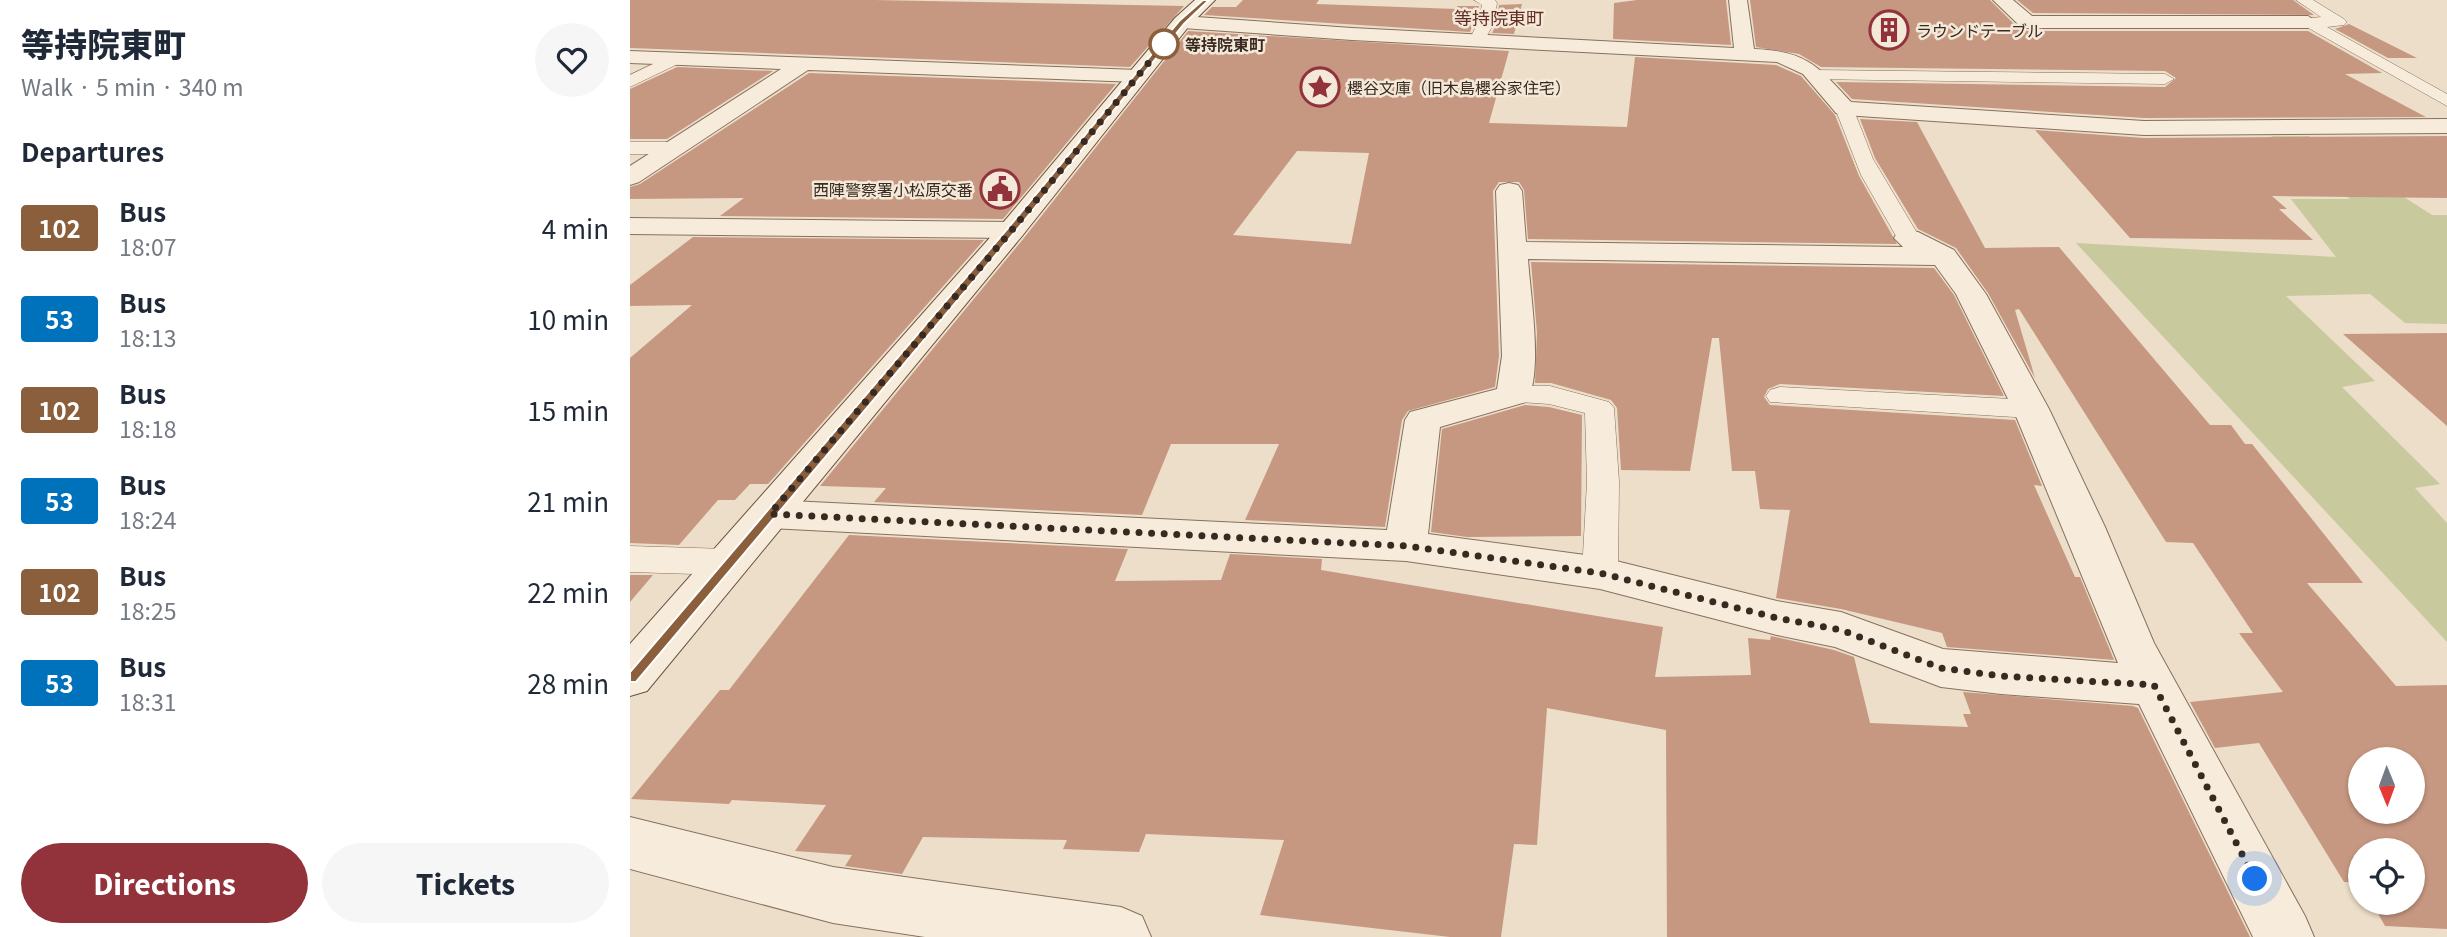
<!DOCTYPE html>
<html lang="en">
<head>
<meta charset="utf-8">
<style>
  body { margin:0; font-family:Georgia,"Noto Sans JP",serif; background:#f6f6f7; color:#1f2937; height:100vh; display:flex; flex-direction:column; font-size:26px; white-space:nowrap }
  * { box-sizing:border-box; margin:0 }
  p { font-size:23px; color:#747a83 }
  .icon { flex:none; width:38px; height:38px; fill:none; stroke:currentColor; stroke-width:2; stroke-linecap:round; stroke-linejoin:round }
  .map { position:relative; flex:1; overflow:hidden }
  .details { display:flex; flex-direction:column; background:#fff; width:630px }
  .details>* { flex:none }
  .badge { padding:0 14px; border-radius:5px; font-size:24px; line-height:46px }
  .needle { width:46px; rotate:179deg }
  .tools { position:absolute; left:1718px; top:747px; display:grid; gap:14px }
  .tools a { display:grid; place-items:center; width:77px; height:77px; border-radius:50%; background:#fff; box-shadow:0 2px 5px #0004; font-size:35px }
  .you { position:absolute; width:35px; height:35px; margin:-18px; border:5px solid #fff; border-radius:50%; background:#1a73e8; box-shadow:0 0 0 10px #1a73e833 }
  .map>.badge { position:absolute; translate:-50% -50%; box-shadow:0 0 0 4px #fff }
  h2 { padding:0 21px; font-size:26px; line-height:63px }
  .round { display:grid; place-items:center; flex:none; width:74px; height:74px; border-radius:37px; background:#f6f6f7 }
  .overview { display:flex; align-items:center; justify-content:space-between; height:119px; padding:0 21px }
  h1 { font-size:33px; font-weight:800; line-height:52px }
  .cta { display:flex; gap:14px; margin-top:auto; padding:14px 21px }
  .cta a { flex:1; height:80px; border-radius:42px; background:#92323b; color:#fff; font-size:28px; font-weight:800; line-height:80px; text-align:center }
  .cta a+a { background:#f6f6f7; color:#1f2937 }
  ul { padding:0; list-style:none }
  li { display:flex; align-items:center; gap:21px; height:91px; padding:0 21px }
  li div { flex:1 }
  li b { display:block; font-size:26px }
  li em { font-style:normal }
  li .badge { min-width:77px; font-weight:700; text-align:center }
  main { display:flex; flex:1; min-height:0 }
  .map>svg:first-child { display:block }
  .green { fill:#c8c99d }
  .building { fill:#c79881; fill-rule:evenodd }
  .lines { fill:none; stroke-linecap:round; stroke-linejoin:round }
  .lane-casing { stroke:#87705e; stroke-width:1 }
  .street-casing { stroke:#87705e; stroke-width:2 }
  .secondary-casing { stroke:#695241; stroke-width:2 }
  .lane { fill:#f7ecdb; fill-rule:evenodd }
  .street { fill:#f7ecdb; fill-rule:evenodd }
  .secondary { fill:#f7ecdb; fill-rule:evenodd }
  .line { fill:#8b5e3c; stroke:#fff; stroke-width:2 }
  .walk { stroke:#382a21; stroke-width:7; stroke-dasharray:0 12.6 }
  .stop-dot { fill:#fff; stroke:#8b5e3c; stroke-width:3.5 }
  .labels { text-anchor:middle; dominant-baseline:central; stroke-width:5; stroke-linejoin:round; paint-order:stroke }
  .far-poi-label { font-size:16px; fill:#382a21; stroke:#f4e9d8; text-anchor:start }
  .far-stop-label { font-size:16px; font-weight:bold; fill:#382a21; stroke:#f4e9d8; text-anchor:start }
  .far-neighbourhood-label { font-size:18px; fill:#622b23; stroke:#f4e9d8 }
</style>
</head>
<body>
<main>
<section class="details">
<div class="overview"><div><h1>等持院東町</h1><p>Walk · 5 min · 340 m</p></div><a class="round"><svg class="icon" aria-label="heart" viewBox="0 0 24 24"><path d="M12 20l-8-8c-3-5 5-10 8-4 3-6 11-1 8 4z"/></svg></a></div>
<h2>Departures</h2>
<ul>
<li><span class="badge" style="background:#8b5e3c;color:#fff">102</span><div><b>Bus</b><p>18:07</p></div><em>4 min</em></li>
<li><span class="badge" style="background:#0072bc;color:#fff">53</span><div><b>Bus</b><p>18:13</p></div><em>10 min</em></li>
<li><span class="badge" style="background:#8b5e3c;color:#fff">102</span><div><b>Bus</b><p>18:18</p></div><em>15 min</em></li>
<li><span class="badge" style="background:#0072bc;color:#fff">53</span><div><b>Bus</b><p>18:24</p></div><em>21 min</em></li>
<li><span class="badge" style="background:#8b5e3c;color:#fff">102</span><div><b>Bus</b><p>18:25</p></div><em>22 min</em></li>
<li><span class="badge" style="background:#0072bc;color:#fff">53</span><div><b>Bus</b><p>18:31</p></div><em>28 min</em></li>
</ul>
<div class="cta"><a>Directions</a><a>Tickets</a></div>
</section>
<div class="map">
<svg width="1817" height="937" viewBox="0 0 1817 937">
  <rect width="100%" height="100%" fill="#ecdec8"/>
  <path class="green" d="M 1641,136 L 1679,136 L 1802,215 L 1817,215 L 1817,324 L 1775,323 L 1740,294 L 1656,296 L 1745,381 L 1712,387 L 1810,484 L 1785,488 L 1817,523 L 1817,642 L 1446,243 L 1706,257 L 1661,199 L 1720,199 Z"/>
  <g class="building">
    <path d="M 0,0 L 244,0 L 554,6 L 500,67 L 0,48 Z"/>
    <path d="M 613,0 L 689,0 L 686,4 L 827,9 L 827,6 L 849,6 L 840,32 L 574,15 L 582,7 L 606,7 Z"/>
    <path d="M 1007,0 L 1096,0 L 1101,45 L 983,39 L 984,3 Z"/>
    <path d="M 1120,0 L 1360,0 L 1388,28 L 1397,31 L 1678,31 L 1752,73 L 1715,74 L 1796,117 L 1514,118 L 1222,99 L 1206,82 L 1535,87 L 1546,78 L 1535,71 L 1191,67 L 1169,54 L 1126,47 Z"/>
    <path d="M 1387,0 L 1663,0 L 1684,15 L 1403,13 Z"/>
    <path d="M 892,4 L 884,34 L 862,33 L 867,23 L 869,5 Z"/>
    <path d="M 1719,24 L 1787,58 L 1758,58 L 1705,29 Z"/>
    <path d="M 558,31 L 879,51 L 859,123 L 997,127 L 1005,57 L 1146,65 L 1171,76 L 1205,115 L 1229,176 L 1267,244 L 898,239 L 894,190 L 889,182 L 869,182 L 863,191 L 869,356 L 865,387 L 778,411 L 772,420 L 755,527 L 615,520 L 649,444 L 541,444 L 512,515 L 244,502 L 256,488 L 190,486 L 394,238 ZM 667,151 L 739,153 L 721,244 L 603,235 Z"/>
    <path d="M 47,67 L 143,71 L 37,139 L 0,139 L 0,89 Z"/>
    <path d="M 179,73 L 486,84 L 373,219 L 90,216 L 114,198 L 0,199 L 0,187 L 10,184 Z"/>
    <path d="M 1230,119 L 1287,122 L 1355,248 L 1429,247 L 1580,425 L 1601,425 L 1615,444 L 1622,444 L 1733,583 L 1677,583 L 1766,686 L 1817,685 L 1817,929 L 1755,926 L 1742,903 L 1783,903 L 1783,850 L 1731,850 L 1731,883 L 1714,882 L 1629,743 L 1585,748 L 1560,702 L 1653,692 L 1609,633 L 1623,633 L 1563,543 L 1536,542 L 1389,309 L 1385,310 L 1405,378 L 1358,293 L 1326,248 L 1288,229 L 1245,158 ZM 1731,760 L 1783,760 L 1783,812 L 1731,812 Z"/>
    <path d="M 1405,130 L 1514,138 L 1817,136 L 1817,198 L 1642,196 L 1657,209 L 1649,209 L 1683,240 L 1500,238 Z"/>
    <path d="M 63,237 L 354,240 L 138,484 L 120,484 L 105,500 L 88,500 L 49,545 L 0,543 L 0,358 L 62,305 L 0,306 L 0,285 Z"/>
    <path d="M 901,262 L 1304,268 L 1324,295 L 1374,396 L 1150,384 L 1138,389 L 1134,397 L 1140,405 L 1385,420 L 1412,486 L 1404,485 L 1445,577 L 1450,577 L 1484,660 L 1317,647 L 1312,633 L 1211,609 L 1146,598 L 1160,510 L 1130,509 L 1125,471 L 1102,471 L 1089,338 L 1082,338 L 1060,471 L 991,470 L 987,408 L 981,400 L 921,383 L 905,383 L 907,333 Z"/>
    <path d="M 1817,333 L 1817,426 L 1713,334 Z"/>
    <path d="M 895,405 L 919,407 L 952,415 L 951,536 L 837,537 L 801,532 L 812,429 Z"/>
    <path d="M 219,535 L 498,549 L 485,581 L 591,580 L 600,554 L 692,559 L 691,570 L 1033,627 L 1025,677 L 1121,675 L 1118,638 L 1140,640 L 1141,636 L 1204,650 L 1224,657 L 1240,723 L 1338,727 L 1333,714 L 1341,714 L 1333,692 L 1503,706 L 1508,708 L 1620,937 L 1037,937 L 1036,730 L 917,708 L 907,845 L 884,844 L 871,937 L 820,937 L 630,915 L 654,840 L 516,834 L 509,852 L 433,849 L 437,840 L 293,837 L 272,874 L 215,866 L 222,855 L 165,851 L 196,805 L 102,800 L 99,804 L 1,799 L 90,690 L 99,690 Z"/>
    <path d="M 0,575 L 23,575 L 0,602 Z"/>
  </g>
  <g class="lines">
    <g class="lane-casing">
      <g id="lane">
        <path d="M 844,0 L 865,0 L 867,3 L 864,23 L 853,43 L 847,45 L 839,40 L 848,23 L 852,5 Z"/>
        <path d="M 1666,0 L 1683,0 L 1714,19 L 1717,22 L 1714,25 L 1697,27 L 1817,94 L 1817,106 L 1673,25 L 1670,22 L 1673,19 L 1691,17 Z"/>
        <path d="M 44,54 L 52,59 L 50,63 L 0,87 L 0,75 Z"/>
        <path d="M 1184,70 L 1535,74 L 1544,79 L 1535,84 L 1178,79 L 1175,75 Z"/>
        <path d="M 1214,102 L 1223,108 L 1243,159 L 1290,238 L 1286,243 L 1270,243 L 1231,175 L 1205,108 Z"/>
        <path d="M 0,142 L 45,142 L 52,144 L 55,148 L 52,152 L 45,154 L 0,154 Z"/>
        <path d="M 884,386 L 920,386 L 979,402 L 984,408 L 989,482 L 988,573 L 982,582 L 970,586 L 958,582 L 952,573 L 957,482 L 955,413 L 919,404 L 874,401 L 870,395 L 874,389 Z"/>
        <path d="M 1150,387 L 1401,400 L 1411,403 L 1416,409 L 1411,415 L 1401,418 L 1140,402 L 1136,396 L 1140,390 Z"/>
        <path d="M 0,546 L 97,549 L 109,553 L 114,562 L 109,571 L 97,575 L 0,572 Z"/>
      </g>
    </g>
    <g class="street-casing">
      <g id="street">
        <path d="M 1099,0 L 1117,0 L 1124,49 C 1176,51 1187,65 1221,102 L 1514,121 L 1817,119 L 1817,133 L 1514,135 L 1214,115 L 1206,113 L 1173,74 L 1147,62 L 722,40 L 552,28 L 543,22 L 552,16 L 722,28 L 1104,48 Z"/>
        <path d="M 1363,0 L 1383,0 L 1402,16 L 1678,16 L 1687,22 L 1678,28 L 1397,28 L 1390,26 Z"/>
        <path d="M 0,51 L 508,70 L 515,72 L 519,76 L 515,80 L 508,82 L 178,70 L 9,182 L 0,185 L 0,166 L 151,69 L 0,63 Z"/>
        <path d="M 879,183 L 888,185 L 892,191 L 896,242 L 1273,247 L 1264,238 L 1268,232 L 1278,230 L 1288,232 L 1324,250 L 1356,294 L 1419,409 L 1475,527 L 1524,643 L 1675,916 L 1684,937 L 1623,937 L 1509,704 L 1371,694 L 1311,687 L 1205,647 L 1147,635 L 970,589 L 776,561 L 140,528 L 126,524 L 120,514 L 126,504 L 140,500 L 757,530 L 775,420 L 780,412 L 867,389 L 872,356 L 866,191 L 870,185 ZM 898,259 L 1305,265 L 1326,294 L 1383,409 L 1488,663 L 1313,649 L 1211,612 L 1147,601 L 970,557 L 798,534 L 810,427 L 896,402 C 914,376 900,292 898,259 Z"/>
        <path d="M 0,218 L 382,222 L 392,224 L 396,230 L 392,236 L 382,238 L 0,234 Z"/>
        <path d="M 0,817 L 203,867 L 491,907 L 512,916 L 521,937 L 295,937 L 203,923 L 0,869 Z"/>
      </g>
    </g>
    <g class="secondary-casing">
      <path id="secondary" d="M 565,0 L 585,0 L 559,26 L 392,236 L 17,691 L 0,696 L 0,644 L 372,224 L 545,18 Z"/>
    </g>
    <use href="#lane" class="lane"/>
    <use href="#street" class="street"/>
    <use href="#secondary" class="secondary"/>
  </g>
  <path class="line" d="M 573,0 L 579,0 L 554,24 L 385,232 L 6,682 L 0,682 L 0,672 L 378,228 L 549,21 Z"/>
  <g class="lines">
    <path class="walk" d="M 534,44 L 382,230 L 140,514 L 776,546 L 970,573 L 1147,618 L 1211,630 L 1311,668 L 1371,676 L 1524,685 L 1625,879"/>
  </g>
  <defs>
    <g id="building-ring" transform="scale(2.0125)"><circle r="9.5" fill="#f4e9d8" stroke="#92323b" stroke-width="1.5"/><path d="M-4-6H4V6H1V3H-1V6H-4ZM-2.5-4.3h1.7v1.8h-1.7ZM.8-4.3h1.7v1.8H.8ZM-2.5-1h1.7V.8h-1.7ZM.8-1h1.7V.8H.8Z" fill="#92323b"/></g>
    <g id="sight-ring" transform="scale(2.0125)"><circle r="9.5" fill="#f4e9d8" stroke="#92323b" stroke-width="1.5"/><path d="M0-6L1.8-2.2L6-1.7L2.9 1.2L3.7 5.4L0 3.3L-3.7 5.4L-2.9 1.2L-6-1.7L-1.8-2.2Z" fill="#92323b"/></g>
    <g id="civic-ring" transform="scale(2.0125)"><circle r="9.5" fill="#f4e9d8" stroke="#92323b" stroke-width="1.5"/><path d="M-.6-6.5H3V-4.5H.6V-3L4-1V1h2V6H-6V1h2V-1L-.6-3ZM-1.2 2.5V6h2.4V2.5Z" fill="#92323b"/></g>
  </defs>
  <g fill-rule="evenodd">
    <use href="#building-ring" x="1259" y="30"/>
    <use href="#sight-ring" x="690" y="87"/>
    <use href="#civic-ring" x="370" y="189"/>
  </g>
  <circle class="stop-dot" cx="534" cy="44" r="14"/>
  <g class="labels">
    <g class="far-poi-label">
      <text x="1286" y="30">ラウンドテーブル</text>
      <text x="717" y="87">櫻谷文庫（旧木島櫻谷家住宅）</text>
      <text x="343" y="189" text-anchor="end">西陣警察署小松原交番</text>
    </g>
    <g class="far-stop-label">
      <text x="555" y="44">等持院東町</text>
    </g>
    <g class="far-neighbourhood-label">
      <text x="869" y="17">等持院東町</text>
    </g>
  </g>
</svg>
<div class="tools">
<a><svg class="needle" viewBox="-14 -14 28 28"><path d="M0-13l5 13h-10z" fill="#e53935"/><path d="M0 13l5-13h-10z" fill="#747a83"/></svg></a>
<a><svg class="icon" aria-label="locate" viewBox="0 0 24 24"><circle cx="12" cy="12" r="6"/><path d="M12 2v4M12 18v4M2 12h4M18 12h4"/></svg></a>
</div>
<div class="you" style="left:1625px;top:879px"></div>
</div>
</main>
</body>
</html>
